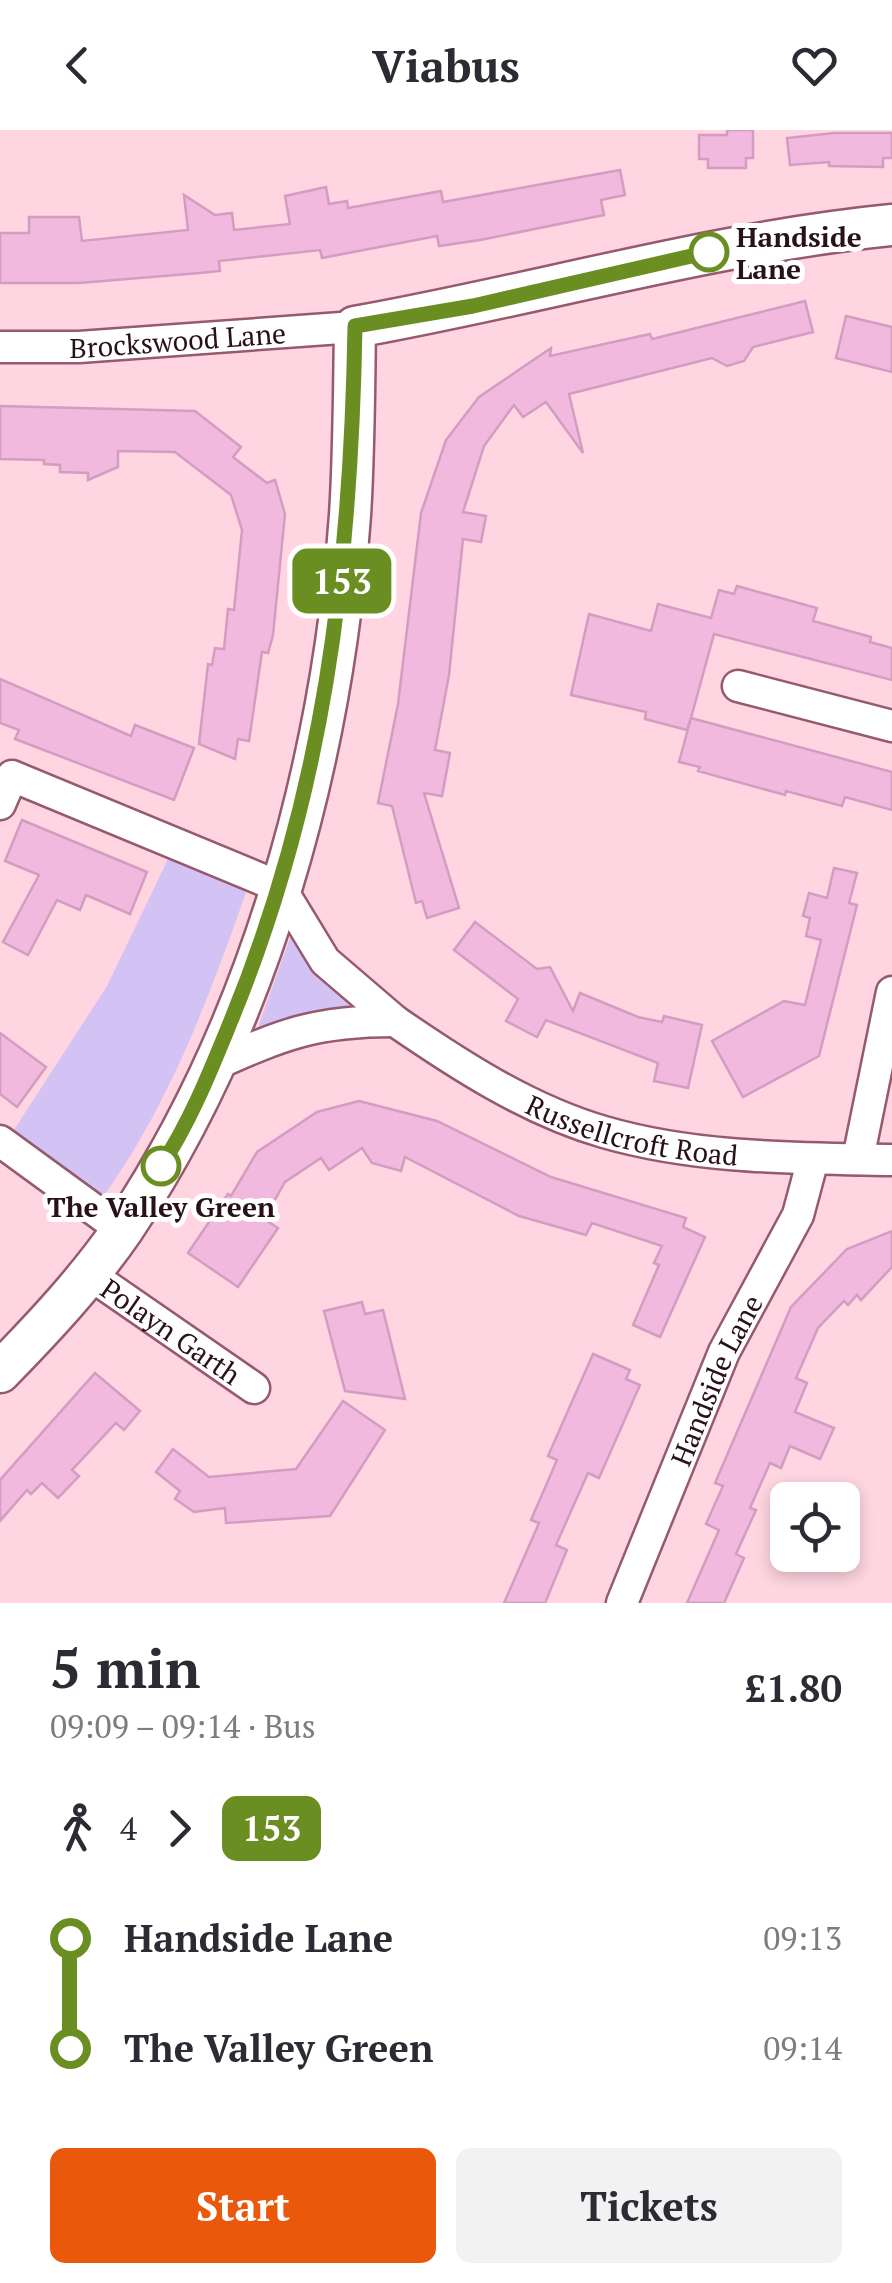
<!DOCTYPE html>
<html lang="en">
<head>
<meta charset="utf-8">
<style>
  body { margin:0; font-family:"PT Serif",serif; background:#f2f2f3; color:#2b2b33; height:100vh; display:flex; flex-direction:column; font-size:38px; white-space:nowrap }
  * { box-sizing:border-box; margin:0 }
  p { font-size:32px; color:#7c7c81 }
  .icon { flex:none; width:55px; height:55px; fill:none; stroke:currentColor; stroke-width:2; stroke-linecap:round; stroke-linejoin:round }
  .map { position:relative; height:1473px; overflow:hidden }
  .drawer { display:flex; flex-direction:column; background:#fff; flex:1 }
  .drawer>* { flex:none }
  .badge { padding:0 20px; border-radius:15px; font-size:35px; line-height:65px }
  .tools { position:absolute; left:770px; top:1352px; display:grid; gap:20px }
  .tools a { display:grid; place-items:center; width:90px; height:90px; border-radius:15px; background:#fff; box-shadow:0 5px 15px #0003; font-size:50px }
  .map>.badge { position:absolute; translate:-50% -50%; box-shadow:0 0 0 5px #fff }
  .legs { display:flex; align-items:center; gap:15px; height:110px; padding:0 50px; font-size:32px }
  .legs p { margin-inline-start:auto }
  .overview { display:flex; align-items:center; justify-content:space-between; height:170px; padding:0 50px }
  h1 { font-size:55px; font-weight:700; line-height:75px }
  .action { display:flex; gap:20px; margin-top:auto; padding:20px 50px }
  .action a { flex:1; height:115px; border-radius:15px; background:#ea580c; color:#fff; font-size:40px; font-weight:700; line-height:115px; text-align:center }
  .action a+a { background:#f2f2f3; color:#2b2b33 }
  ul { padding:0 50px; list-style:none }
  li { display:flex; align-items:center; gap:35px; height:110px; font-size:38px }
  li i { display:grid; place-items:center; width:15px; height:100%; margin:0 12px; background:currentColor }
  li i::after { content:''; width:25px; height:25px; margin:-12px; border:8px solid; border-radius:50%; background:#fff }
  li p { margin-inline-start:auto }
  li:first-child i { background:linear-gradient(#0000 50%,currentColor 0) }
  li:last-child i { background:linear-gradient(currentColor 50%,#0000 0) }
  header { display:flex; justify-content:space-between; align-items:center; height:130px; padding:0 50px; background:#fff; font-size:45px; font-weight:700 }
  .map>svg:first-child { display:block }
  .green { fill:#d3c3f4 }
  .building { fill:#f2b9de; stroke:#d39cc0; stroke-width:2.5 }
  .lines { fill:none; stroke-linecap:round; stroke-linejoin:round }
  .minor-casing { stroke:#955a6d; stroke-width:35 }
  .major-casing { stroke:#955a6d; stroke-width:45 }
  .minor { stroke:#fff; stroke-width:30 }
  .major { stroke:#fff; stroke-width:40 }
  .line-1-casing { stroke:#fff; stroke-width:22 }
  .line-1 { stroke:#6b8e23; stroke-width:15 }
  .stop-1-dot { fill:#fff; stroke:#6b8e23; stroke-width:5 }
  .labels { text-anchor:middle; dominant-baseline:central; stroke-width:10; stroke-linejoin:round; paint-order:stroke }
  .stop-label { font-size:28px; font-weight:bold; fill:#291119; stroke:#fff; text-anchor:start }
  .street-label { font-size:28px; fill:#291119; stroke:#fff }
</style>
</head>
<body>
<header><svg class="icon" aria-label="back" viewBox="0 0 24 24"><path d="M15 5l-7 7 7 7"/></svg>Viabus<svg class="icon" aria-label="heart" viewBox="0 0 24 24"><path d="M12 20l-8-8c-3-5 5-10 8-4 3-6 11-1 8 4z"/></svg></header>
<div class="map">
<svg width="892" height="1473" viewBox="0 0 892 1473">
  <rect width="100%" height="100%" fill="#fed5e0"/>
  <g class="green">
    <path d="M 169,727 L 249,754 C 210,865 170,975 100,1071 L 12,1003 L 107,856 Z"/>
    <path d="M 291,805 L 350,872 L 345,880 L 305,884 L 256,903 Z"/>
  </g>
  <g class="building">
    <path d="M 727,0 L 753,0 L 753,28 L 746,28 L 746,38 L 708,38 L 708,29 L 699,29 L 699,5 L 727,5 Z"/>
    <path d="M 834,3 L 892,3 L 892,28 L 883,28 L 883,37 L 829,36 L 829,32 L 790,35 L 787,8 Z"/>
    <path d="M 620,40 L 625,65 L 601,70 L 604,85 L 480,110 L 439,116 L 437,106 L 322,128 L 320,120 L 219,131 L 220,141 L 200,143 L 79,153 L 0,153 L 0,103 L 29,103 L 29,87 L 79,87 L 82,111 L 188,100 L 184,65 L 215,85 L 232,83 L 234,100 L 290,94 L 285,66 L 326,57 L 329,74 L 347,71 L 348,78 L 441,61 L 443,72 Z"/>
    <path d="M 805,171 L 813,202 L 753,217 L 744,231 L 727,236 L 712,228 L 569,264 L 583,323 L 546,272 L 523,287 L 514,275 L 484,316 L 463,382 L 486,386 L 481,412 L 463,409 L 449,545 L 435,620 L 450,623 L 442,666 L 424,663 L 459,778 L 427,788 L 422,771 L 416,773 L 392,676 L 378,673 L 398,574 L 421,383 L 446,310 L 479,267 L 551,218 L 550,226 L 650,204 L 652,209 Z"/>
    <path d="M 846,186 L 892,197 L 892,242 L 836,228 Z"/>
    <path d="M 0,276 L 195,281 L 241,317 L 233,327 L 267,353 L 275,350 L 285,384 L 273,505 L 268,523 L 262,522 L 249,611 L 238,609 L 235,629 L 199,614 L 208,534 L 212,535 L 215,518 L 224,519 L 228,479 L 234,480 L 242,400 L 231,365 L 175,322 L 118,321 L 118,337 L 88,350 L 88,343 L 60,342 L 60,335 L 44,334 L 44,330 L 0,329 Z"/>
    <path d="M 737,456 L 817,478 L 813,491 L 871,507 L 870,512 L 892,518 L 892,550 L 714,504 L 691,588 L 892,642 L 892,680 L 845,667 L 842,676 L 786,661 L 785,665 L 698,641 L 700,637 L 679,632 L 691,588 L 687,600 L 645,589 L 646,582 L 571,565 L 589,484 L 651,501 L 658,474 L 711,488 L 719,460 L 734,464 Z"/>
    <path d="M 0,549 L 131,606 L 135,595 L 194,618 L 174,670 L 15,609 L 19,600 L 0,593 Z"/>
    <path d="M 22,690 L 147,742 L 130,784 L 86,765 L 80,780 L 57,770 L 28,825 L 3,812 L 39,745 L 5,731 Z"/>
    <path d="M 834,738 L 857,743 L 849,773 L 857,775 L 819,926 L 743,967 L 712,911 L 784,871 L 805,875 L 821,810 L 806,806 L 810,788 L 803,786 L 809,763 L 827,768 Z"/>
    <path d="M 475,792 L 537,839 L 550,837 L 573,881 L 580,863 L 638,887 L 662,892 L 664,886 L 702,895 L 688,958 L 654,951 L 658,933 L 546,890 L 537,907 L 506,891 L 518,869 L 454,820 Z"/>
    <path d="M 0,903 L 46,937 L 17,977 L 0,964 Z"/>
    <path d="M 359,971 L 437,991 L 551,1047 L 686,1088 L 683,1097 L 705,1107 L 660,1207 L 633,1195 L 659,1135 L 654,1133 L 662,1116 L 592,1093 L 586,1105 L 519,1086 L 405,1027 L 401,1041 L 372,1033 L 362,1018 L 329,1040 L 321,1028 L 285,1052 L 264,1089 L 278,1098 L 238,1157 L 188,1123 L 228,1064 L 231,1066 L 257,1022 L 317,982 Z"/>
    <path d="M 892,1101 L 892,1137 L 861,1170 L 857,1165 L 848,1175 L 844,1171 L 818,1198 L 796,1248 L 807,1253 L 795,1282 L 834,1298 L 820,1329 L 790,1316 L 781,1338 L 770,1333 L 750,1378 L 756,1380 L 736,1424 L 744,1428 L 724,1473 L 687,1473 L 719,1400 L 706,1394 L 723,1356 L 715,1353 L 791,1177 L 847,1119 Z"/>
    <path d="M 362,1172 L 365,1184 L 383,1180 L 405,1269 L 345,1261 L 324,1181 Z"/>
    <path d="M 593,1224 L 630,1240 L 626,1249 L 640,1255 L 599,1348 L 588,1343 L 556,1415 L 567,1420 L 545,1473 L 504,1473 L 539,1393 L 531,1390 L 557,1330 L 548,1326 Z"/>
    <path d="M 95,1243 L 140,1281 L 124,1300 L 116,1293 L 72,1340 L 79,1346 L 58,1368 L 42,1353 L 31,1364 L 27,1360 L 0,1391 L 0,1350 Z"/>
    <path d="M 343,1271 L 385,1300 L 330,1386 L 226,1393 L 225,1378 L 194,1382 L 175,1369 L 180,1361 L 156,1342 L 173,1319 L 209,1347 L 296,1339 Z"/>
  </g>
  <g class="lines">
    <g class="minor-casing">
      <g id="minor">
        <path id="s1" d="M 0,217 L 79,217 L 355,197"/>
        <path d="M 738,556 L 892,596"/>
        <path d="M 0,674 L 12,646 L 280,757 L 325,831 L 395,891 C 315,891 283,904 212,936"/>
        <path id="s2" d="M 395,891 C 459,935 528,980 604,1002 C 697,1029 796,1028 892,1030"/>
        <path d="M 0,1011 L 122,1100"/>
        <path d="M 858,1029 L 892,862"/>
        <path id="s3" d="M 89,1144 L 254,1258"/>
        <path id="s4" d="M 622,1473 L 724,1222 L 798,1085 L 813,1029"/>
      </g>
    </g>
    <g class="major-casing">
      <path id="major" d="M 0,1242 C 44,1197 87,1151 123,1099 C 261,893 332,631 350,385 C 354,323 354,259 355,197 C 535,165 710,113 892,95"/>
    </g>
    <use href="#minor" class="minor"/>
    <use href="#major" class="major"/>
  </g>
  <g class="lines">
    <g class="line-1-casing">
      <path id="line-1" d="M 161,1036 C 190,992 210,942 230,893 C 324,665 351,441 355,196 L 473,176 L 709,122"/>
    </g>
    <use href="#line-1" class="line-1"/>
  </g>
  <g class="stop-1-dot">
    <circle cx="709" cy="122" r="18"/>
    <circle cx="161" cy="1036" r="18"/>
  </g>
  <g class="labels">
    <g class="stop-label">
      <text x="736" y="106">Handside<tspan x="736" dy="32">Lane</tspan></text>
      <text x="161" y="1076" text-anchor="middle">The Valley Green</text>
    </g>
    <g class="street-label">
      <text stroke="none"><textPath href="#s1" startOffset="178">Brockswood Lane</textPath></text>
      <text stroke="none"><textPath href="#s2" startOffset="265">Russellcroft Road</textPath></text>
      <text stroke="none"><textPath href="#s3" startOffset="100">Polayn Garth</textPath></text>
      <text stroke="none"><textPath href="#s4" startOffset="242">Handside Lane</textPath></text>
    </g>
  </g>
</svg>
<div class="tools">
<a><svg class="icon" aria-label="locate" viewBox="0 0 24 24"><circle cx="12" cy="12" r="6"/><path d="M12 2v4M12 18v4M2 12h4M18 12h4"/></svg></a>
</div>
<b class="badge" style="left:342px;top:451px;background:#6b8e23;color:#fff">153</b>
</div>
<section class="drawer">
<div class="overview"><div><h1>5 min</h1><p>09:09 – 09:14 · Bus</p></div><b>£1.80</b></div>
<div class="legs"><svg class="icon" aria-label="walk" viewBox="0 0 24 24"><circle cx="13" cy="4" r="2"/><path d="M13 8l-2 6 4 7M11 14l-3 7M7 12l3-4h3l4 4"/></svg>4<svg class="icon" aria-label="forward" viewBox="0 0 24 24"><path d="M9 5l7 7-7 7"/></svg><b class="badge" style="background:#6b8e23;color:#fff">153</b></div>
<ul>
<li><i style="color:#6b8e23"></i><b>Handside Lane</b><p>09:13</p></li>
<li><i style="color:#6b8e23"></i><b>The Valley Green</b><p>09:14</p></li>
</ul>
<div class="action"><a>Start</a><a>Tickets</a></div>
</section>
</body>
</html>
